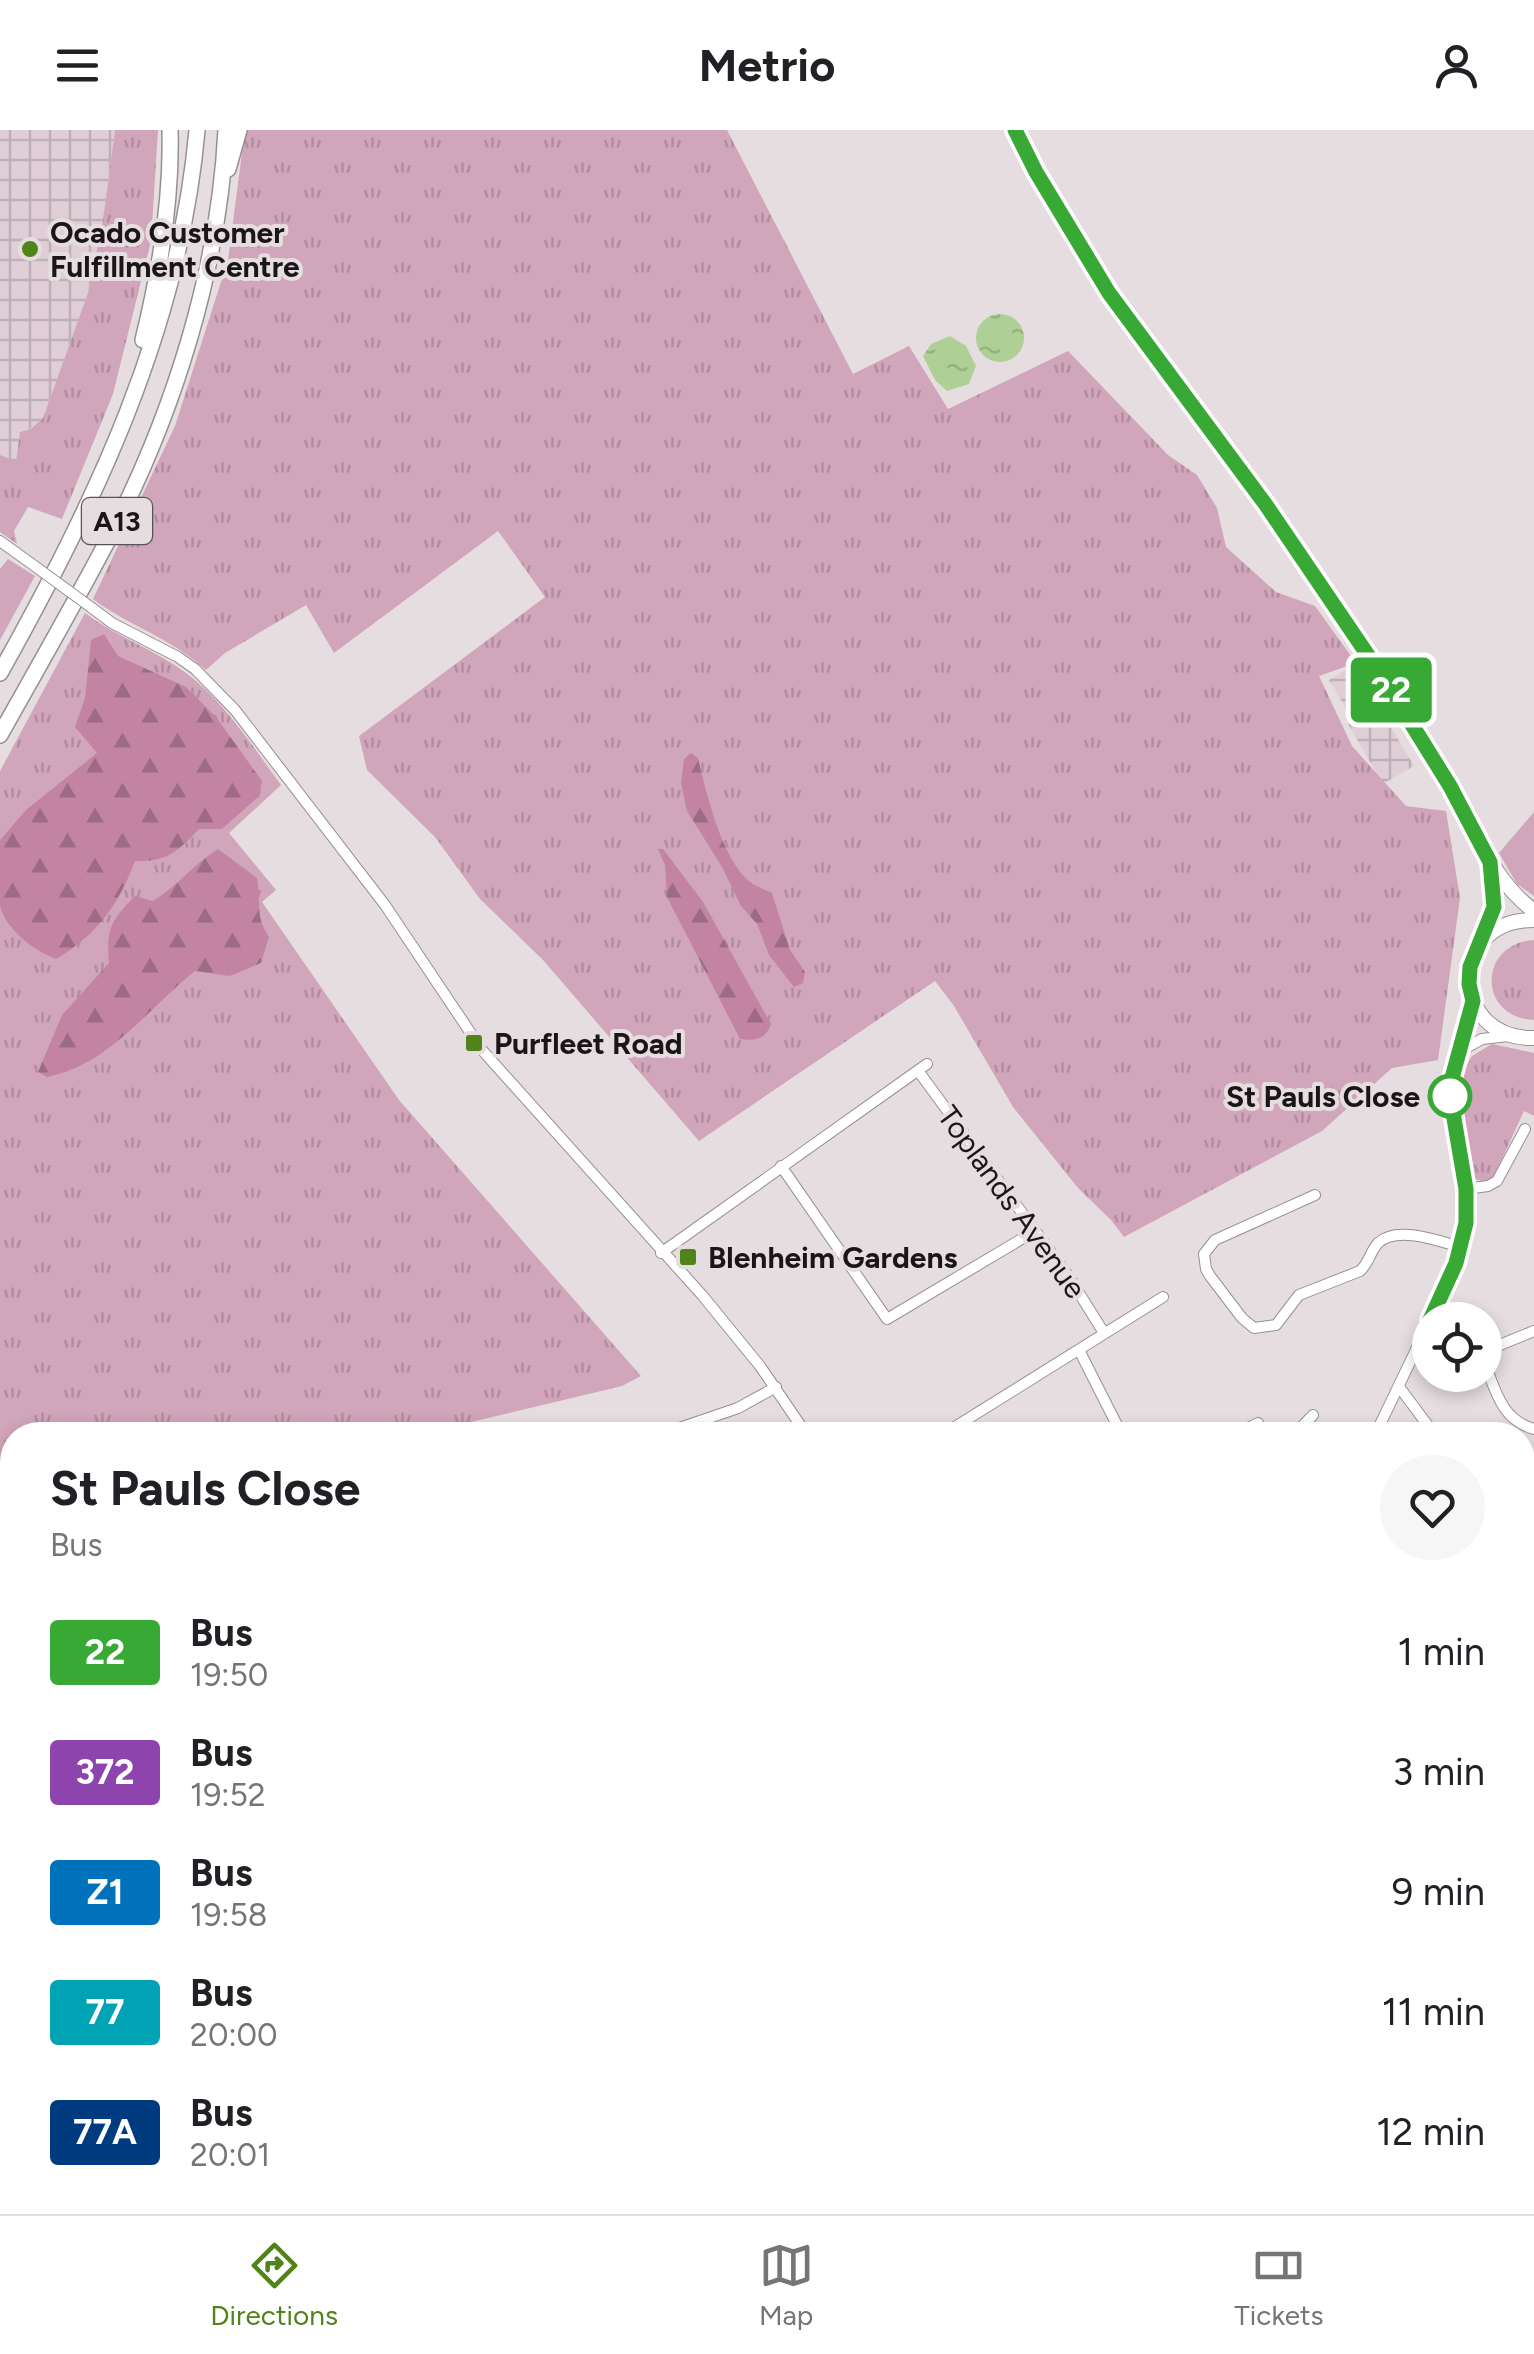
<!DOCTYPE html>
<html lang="en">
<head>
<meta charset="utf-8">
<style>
  body { margin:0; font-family:Figtree,sans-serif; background:#f6f6f6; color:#202124; height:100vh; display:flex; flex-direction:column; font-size:38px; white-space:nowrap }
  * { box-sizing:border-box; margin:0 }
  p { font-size:32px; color:#757577 }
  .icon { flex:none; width:55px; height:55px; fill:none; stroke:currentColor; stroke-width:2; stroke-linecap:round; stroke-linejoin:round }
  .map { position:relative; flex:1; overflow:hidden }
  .sheet { position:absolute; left:0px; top:1292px; width:1535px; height:792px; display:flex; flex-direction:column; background:#fff; border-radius:40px 40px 0 0; box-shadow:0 5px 15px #0003 }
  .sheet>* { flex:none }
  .badge { padding:0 20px; border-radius:8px; font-size:35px; line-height:65px }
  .controls { position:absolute; left:1412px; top:1172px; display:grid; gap:20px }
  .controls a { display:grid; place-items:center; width:90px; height:90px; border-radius:50%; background:#fff; box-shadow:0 5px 15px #0003; font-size:50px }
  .map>.badge { position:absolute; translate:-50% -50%; box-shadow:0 0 0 5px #fff }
  .round { display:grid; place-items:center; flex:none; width:105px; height:105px; border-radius:52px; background:#f6f6f6 }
  .summary { display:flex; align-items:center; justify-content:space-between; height:170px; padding:0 50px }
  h1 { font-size:48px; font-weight:700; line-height:75px }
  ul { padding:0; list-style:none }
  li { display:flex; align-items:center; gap:30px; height:120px; padding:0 50px }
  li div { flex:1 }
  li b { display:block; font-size:38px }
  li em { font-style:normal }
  li .badge { min-width:110px; font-weight:700; text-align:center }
  header { display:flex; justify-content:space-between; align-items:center; height:130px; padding:0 50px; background:#fff; font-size:45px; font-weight:700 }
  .tabs { display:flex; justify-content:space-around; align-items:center; height:140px; border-top:2px solid #e0e0e0; background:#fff; font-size:28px; color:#757577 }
  .tabs a { display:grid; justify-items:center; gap:5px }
  .tabs .on { color:#508318 }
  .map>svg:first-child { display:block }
  .industrial { fill:url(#industrial-grid) }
  .grass { fill:url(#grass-tufts) }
  .forest { fill:url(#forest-firs) }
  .green { fill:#d1a5ba }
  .water { fill:url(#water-ripples) }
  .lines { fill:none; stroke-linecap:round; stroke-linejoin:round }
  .minor-casing { stroke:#978f93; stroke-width:12 }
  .major-casing { stroke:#978f93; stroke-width:16 }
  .highway-casing { stroke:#978f93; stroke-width:18 }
  .minor { stroke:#fff; stroke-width:10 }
  .major { stroke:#fff; stroke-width:14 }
  .highway { stroke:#fff; stroke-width:15 }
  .minor-bridge-casing { stroke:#978f93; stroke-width:12; stroke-linecap:butt }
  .minor-bridge { stroke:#fff; stroke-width:10 }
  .line-casing { stroke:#fff; stroke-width:22 }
  .line { stroke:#39a935; stroke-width:15 }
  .poi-dot { fill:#508318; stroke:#e6dde1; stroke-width:4 }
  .stop-dot { fill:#fff; stroke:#39a935; stroke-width:5 }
  .labels { text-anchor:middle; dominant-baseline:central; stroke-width:8; stroke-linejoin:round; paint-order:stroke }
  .shield { fill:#e6dde1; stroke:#575254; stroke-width:2.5 }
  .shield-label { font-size:28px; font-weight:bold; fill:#1a1618 }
  .poi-label { font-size:30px; font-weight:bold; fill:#1a1618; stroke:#e6dde1; text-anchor:start }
  .stop-label { font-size:30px; font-weight:bold; fill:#1a1618; stroke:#e6dde1; text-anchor:end }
  .street-label { font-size:30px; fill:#1a1618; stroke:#e6dde1 }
</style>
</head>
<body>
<header><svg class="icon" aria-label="menu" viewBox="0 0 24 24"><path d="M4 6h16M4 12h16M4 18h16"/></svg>Metrio<svg class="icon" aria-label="person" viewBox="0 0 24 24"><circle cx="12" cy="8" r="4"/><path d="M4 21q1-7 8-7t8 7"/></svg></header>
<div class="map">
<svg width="1534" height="2084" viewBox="0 0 1534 2084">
  <defs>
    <pattern id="industrial-grid" width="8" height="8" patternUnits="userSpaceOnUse" patternTransform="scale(2.5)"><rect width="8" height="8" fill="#dfced6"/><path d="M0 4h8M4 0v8" fill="none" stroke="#bfb0b7"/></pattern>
    <pattern id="grass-tufts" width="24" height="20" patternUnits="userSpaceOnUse" patternTransform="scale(2.5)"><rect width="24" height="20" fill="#d1a5ba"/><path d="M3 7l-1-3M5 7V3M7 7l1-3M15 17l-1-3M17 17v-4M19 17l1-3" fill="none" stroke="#b38d9f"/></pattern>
    <pattern id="forest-firs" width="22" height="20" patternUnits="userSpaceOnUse" patternTransform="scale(2.5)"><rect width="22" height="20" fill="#c384a4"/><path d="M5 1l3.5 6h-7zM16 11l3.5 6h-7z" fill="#9e6b85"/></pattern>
    <pattern id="water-ripples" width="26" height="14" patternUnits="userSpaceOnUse" patternTransform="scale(2.5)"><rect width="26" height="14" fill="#aed096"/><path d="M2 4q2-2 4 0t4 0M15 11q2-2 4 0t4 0" fill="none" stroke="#95b281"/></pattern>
  </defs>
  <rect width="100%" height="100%" fill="#e6dde1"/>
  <g class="industrial">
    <path d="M 0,0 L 115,0 L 103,90 L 88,163 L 43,288 L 31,299 L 20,302 L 16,332 L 0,325 Z"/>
    <path d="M 1354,535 L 1414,636 L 1383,654 L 1348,594 L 1353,590 L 1329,550 Z"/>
  </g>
  <g class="grass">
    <path d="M 115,0 L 158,0 L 151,111 L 113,264 L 62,389 L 28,377 L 14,401 L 17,414 L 0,402 L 0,325 L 16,331 L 20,302 L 31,299 L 43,288 L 88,163 L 103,90 Z"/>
    <path d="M 245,0 L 727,0 L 853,244 L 909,216 L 948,279 L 1068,221 L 1168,325 L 1197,345 L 1217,378 L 1226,417 L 1276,462 L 1315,476 L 1356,533 L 1319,546 L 1352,616 L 1406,676 L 1446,681 L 1460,768 L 1438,930 L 1392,938 L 1322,1001 L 1124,1107 L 1111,1090 L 1078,1058 L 1013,977 L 954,876 L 935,851 L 699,1011 L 543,830 L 480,769 L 435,707 L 367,640 L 359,606 L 545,467 L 498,401 L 334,523 L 306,475 L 225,523 L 206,540 C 173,509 129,496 93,469 L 175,296 L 228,130 Z"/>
    <path d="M 85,483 C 117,507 154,519 186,543 C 224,571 253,617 281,655 L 229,703 L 276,760 L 262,772 L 399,970 L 641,1246 L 622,1256 L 417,1305 L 12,1305 L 12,1502 L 0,1509 L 0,641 Z"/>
    <path d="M 1534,810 L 1534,890 C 1478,888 1477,814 1534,810 Z"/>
    <path d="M 1492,914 L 1534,923 L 1534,986 L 1524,981 L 1493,1048 L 1486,1052 L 1474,1049 L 1458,948 L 1472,926 Z"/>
    <path d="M 0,1683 L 12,1692 L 12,2072 L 264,2073 L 251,2084 L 0,2084 Z"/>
    <path d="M 532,2073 L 543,2084 L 300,2084 L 285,2073 Z"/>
  </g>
  <g class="forest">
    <path d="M 104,504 L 118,526 L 186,557 L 216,587 L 262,651 L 259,666 L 222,699 L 199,699 C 178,721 168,732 135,731 C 119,774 97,805 56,829 C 34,821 5,799 0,775 C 0,755 0,730 0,710 L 26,680 L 97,623 L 75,597 L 85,568 L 91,510 Z"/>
    <path d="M 691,623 L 698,628 C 706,662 722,730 750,752 C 756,757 765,759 772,763 L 790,820 L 805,842 L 803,853 L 794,857 L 769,825 L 757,794 L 741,776 L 722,737 L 687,681 L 681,653 L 684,629 Z"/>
    <path d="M 218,719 L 257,748 C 262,774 254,784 269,807 L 261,833 L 230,846 L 195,841 C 147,879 109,935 47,947 L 38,942 L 62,885 L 109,833 C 106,799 111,790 135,766 L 153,771 C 177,756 194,734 218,719 Z"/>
    <path d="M 658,719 L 663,719 L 703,772 L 771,894 C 765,910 756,911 740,909 L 667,767 L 665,735 Z"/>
  </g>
  <g class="green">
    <path d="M 8,429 L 35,446 L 0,510 L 0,439 Z"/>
    <path d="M 1534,682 L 1534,766 L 1517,754 L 1499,723 Z"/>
    <path d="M 1199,2073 L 1428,2073 L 1433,2084 L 1205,2084 Z"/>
  </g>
  <g class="water">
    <circle cx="1000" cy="208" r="24"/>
    <path d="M 950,206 L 966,216 L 976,236 L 969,254 L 947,261 L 935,250 L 923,226 L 931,214 Z"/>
  </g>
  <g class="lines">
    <g class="minor-casing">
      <g id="minor">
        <path d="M 0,411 L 36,437"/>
        <path d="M 92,478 L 112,493 L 178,527 L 195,539 L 235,580 L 385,775 L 482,920 L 702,1165 L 760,1236 L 807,1305"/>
        <path d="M 1462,920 L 1482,909 L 1508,906"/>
        <path d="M 919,942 L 1069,1147 L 1104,1203"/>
        <path d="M 781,1036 L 887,1189 L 1035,1101"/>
        <path d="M 1466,1059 L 1488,1056 L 1497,1051 L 1525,999"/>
        <path d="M 1315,1065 L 1215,1110 L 1204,1124 L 1206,1139 L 1210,1146 L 1242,1188 L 1254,1198 L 1276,1195 L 1299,1165 L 1360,1141 C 1369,1133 1370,1122 1378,1113 C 1397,1095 1439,1111 1460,1117"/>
        <path d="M 661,1123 L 927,934"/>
        <path d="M 1079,1220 L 1122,1305"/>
        <path d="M 1485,1221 L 1534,1201"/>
        <path d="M 1485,1234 C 1496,1262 1502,1290 1534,1299"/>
        <path d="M 1400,1258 L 1435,1305"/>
        <path d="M 659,1305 L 738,1278 L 776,1257"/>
        <path d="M 942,1305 L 1163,1167"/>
        <path d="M 1234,1305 L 1258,1293"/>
        <path d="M 1294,1305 L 1313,1285"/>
        <path d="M 1375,1305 L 1448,1153 L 1466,1093 L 1466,1059 L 1449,959 L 1473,871"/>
        <path d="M 1522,1405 L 1534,1402"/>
        <path d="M 1522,1571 L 1534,1558"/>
        <path d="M 0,1589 L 12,1601"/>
        <path d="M 0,1623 L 12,1613"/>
        <path d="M 1522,1796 L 1534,1837"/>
        <path d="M 626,2072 L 636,2084"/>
        <path d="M 1123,2072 L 1124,2084"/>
        <path d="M 1503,2072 L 1512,2077 L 1534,2072"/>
        <path d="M 994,2084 L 1043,2072"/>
      </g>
    </g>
    <g class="major-casing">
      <g id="major">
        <path d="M 1015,0 C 1111,190 1255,350 1371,528 C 1398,570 1425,613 1450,657 C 1476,701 1492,750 1534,781"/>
        <path d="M 1534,790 C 1447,789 1449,910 1534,908"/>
        <path d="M 1481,811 L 1494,777 L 1491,737"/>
      </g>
    </g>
    <g class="highway-casing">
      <g id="highway">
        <path d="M 228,39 L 239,0"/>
        <path d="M 143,210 C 160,141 172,71 170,0"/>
        <path d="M 0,543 C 95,374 180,195 197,0"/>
        <path d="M 0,605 C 37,539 75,473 110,406 C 174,283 219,139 226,0"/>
      </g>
    </g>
    <use href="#minor" class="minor"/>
    <use href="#major" class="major"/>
    <use href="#highway" class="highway"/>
    <g class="minor-bridge-casing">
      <path id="minor-bridge" d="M 36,437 L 92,478"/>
    </g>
    <use href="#minor-bridge" class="minor-bridge"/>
  </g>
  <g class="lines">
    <g class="line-casing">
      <path id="line" d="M 1015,0 L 1036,42 L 1109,163 L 1266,375 L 1378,540 L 1450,656 L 1490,732 L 1494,777 L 1470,837 L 1469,854 L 1473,871 L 1449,959 L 1466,1059 L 1466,1093 L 1456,1133 L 1430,1190"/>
    </g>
    <use href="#line" class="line"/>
  </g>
  <g class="poi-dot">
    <circle cx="30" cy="119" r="10"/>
    <rect x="464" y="903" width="20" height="20" rx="5"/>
    <rect x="678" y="1117" width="20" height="20" rx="5"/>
  </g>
  <circle class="stop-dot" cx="1450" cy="966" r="20"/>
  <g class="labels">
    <rect class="shield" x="82" y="368" width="70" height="46" rx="8"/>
    <g class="shield-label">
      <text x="117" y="391">A13</text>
    </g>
    <g class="poi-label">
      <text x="50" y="102">Ocado Customer<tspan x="50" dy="34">Fulfillment Centre</tspan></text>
      <text x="494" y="913">Purfleet Road</text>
      <text x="708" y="1127">Blenheim Gardens</text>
    </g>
    <g class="stop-label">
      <text x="1420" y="966">St Pauls Close</text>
    </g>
    <g class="street-label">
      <text transform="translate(1012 1072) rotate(54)">Toplands Avenue</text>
    </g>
  </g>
</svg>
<div class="controls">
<a><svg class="icon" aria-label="locate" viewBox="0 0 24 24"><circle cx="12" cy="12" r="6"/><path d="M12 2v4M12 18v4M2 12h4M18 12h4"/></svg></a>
</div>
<b class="badge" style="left:1391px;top:560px;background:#39a935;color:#fff">22</b>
<section class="sheet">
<div class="summary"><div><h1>St Pauls Close</h1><p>Bus</p></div><a class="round"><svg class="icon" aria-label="heart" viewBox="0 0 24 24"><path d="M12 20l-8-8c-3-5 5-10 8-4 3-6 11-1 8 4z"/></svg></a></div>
<ul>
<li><span class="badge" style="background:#39a935;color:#fff">22</span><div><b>Bus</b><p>19:50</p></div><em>1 min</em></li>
<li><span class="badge" style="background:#8e44ad;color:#fff">372</span><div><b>Bus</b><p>19:52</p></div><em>3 min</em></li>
<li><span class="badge" style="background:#0072bc;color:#fff">Z1</span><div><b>Bus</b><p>19:58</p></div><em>9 min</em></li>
<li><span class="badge" style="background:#00a3b4;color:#fff">77</span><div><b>Bus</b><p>20:00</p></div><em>11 min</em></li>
<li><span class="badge" style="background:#003b80;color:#fff">77A</span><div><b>Bus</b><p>20:01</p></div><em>12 min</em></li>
</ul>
</section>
</div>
<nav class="tabs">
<a class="on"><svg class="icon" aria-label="directions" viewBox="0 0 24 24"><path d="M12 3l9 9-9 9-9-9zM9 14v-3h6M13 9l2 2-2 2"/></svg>Directions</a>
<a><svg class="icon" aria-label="map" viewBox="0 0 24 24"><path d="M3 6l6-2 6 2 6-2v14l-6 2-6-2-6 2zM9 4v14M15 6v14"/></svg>Map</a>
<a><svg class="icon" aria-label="tickets" viewBox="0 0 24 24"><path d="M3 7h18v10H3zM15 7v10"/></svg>Tickets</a>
</nav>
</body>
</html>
